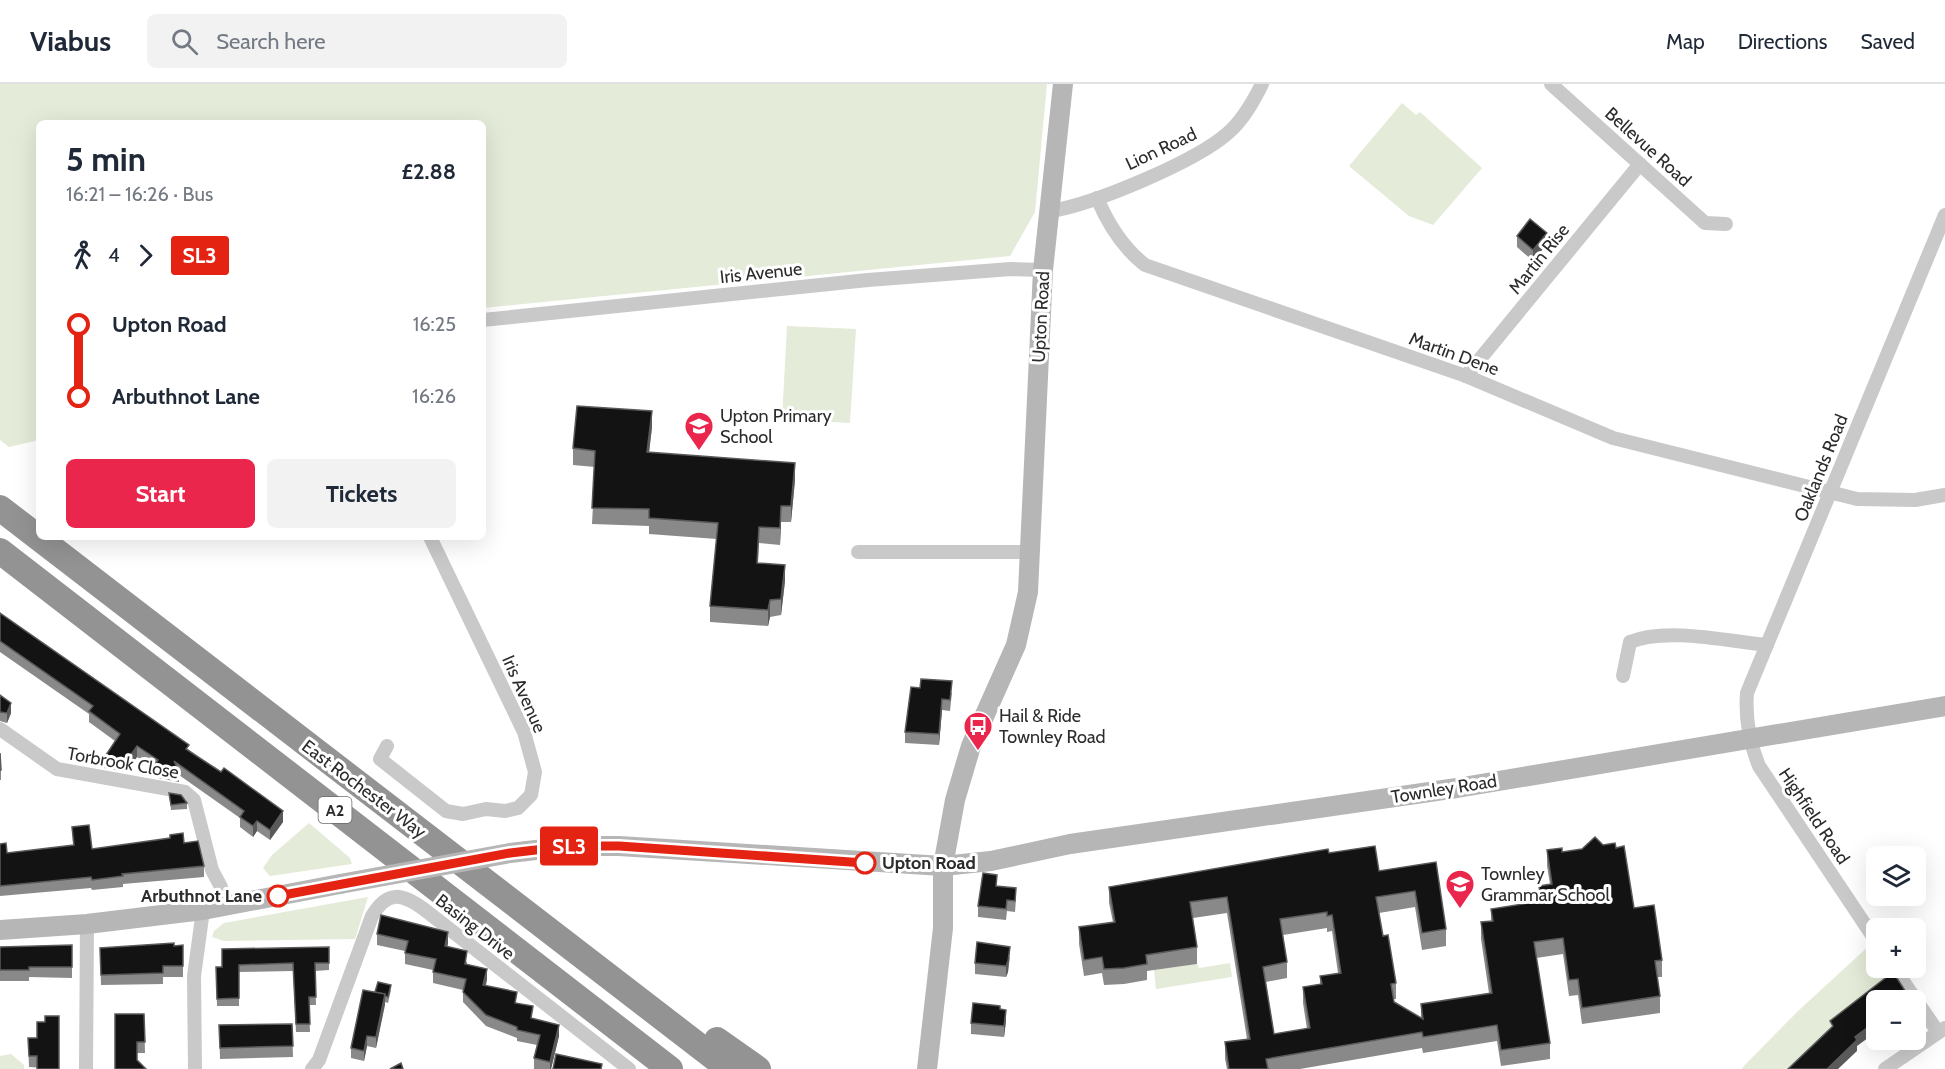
<!DOCTYPE html>
<html lang="en">
<head>
<meta charset="utf-8">
<style>
  body { margin:0; font-family:Cabin,sans-serif; background:#f2f2f3; color:#1f2937; height:100vh; display:flex; flex-direction:column; font-size:22px; white-space:nowrap }
  * { box-sizing:border-box; margin:0 }
  p { font-size:20px; color:#747a83 }
  .icon { flex:none; width:33px; height:33px; fill:none; stroke:currentColor; stroke-width:2; stroke-linecap:round; stroke-linejoin:round }
  .map { position:relative; flex:1; overflow:hidden }
  .sheet { position:absolute; left:36px; top:36px; width:450px; height:420px; display:flex; flex-direction:column; background:#fff; border-radius:9px; box-shadow:0 6px 24px #0002 }
  .sheet>* { flex:none }
  .badge { padding:0 12px; border-radius:4px; font-size:21px; line-height:39px }
  .controls { position:absolute; left:1866px; top:762px; display:grid; gap:12px }
  .controls a { display:grid; place-items:center; width:60px; height:60px; border-radius:9px; background:#fff; box-shadow:0 6px 24px #0002; font-size:30px }
  .map>.badge { position:absolute; translate:-50% -50%; box-shadow:0 0 0 3px #fff }
  .legs { display:flex; align-items:center; gap:9px; height:66px; padding:0 30px; font-size:20px }
  .legs p { margin-inline-start:auto }
  .headline { display:flex; align-items:center; justify-content:space-between; height:102px; padding:0 30px }
  h1 { font-size:33px; font-weight:700; line-height:45px }
  .action { display:flex; gap:12px; margin-top:auto; padding:12px 30px }
  .action a { flex:1; height:69px; border-radius:9px; background:#eb264d; color:#fff; font-size:24px; font-weight:700; line-height:69px; text-align:center }
  .action a+a { background:#f2f2f3; color:#1f2937 }
  ul { padding:0 30px; list-style:none }
  li { display:flex; align-items:center; gap:21px; height:72px; font-size:22px }
  li i { display:grid; place-items:center; width:9px; height:100%; margin:0 8px; background:currentColor }
  li i::after { content:''; width:15px; height:15px; margin:-8px; border:4px solid; border-radius:50%; background:#fff }
  li p { margin-inline-start:auto }
  li:first-child i { background:linear-gradient(#0000 50%,currentColor 0) }
  li:last-child i { background:linear-gradient(currentColor 50%,#0000 0) }
  header { display:flex; align-items:center; gap:36px; box-sizing:border-box; height:84px; padding:0 30px; background:#fff; border-bottom:2px solid #e0e1e3 }
  header strong { font-size:28px }
  nav { display:flex; gap:33px; margin-inline-start:auto; font-size:21px }
  .search { width:420px; height:54px; background:#f2f2f3; display:flex; align-items:center; gap:15px; box-sizing:border-box; padding:0 21px; border-radius:9px; color:#747a83; font-size:22px }
  .map>svg:first-child { display:block }
  .green { fill:#e4ebd8 }
  .lines { fill:none; stroke-linecap:round; stroke-linejoin:round }
  .street { stroke:#c9c9c9; stroke-width:14 }
  .secondary { stroke:#b6b6b6; stroke-width:20 }
  .highway { stroke:#939393; stroke-width:26 }
  .secondary-bridge { stroke:#b6b6b6; stroke-width:20 }
  .wall { fill:#898989; fill-rule:evenodd }
  .shaded-wall { fill:#5a5a5a }
  .building { fill:#131313; stroke:#5a5a5a; stroke-width:1.5; fill-rule:evenodd }
  .line-1-casing { stroke:#fff; stroke-width:14 }
  .line-1 { stroke:#e42313; stroke-width:9 }
  .stop-1-dot { fill:#fff; stroke:#e42313; stroke-width:3 }
  .labels { text-anchor:middle; dominant-baseline:central; stroke-width:6; stroke-linejoin:round; paint-order:stroke }
  .shield { fill:#fff; stroke:#6b6b6b; stroke-width:1.5 }
  .shield-label { font-size:16px; font-weight:bold; fill:#2c2c2c }
  .street-label { font-size:18px; fill:#2c2c2c; stroke:#fff }
  .poi-label { font-size:18px; fill:#2c2c2c; stroke:#fff; text-anchor:start }
  .stop-label { font-size:18px; font-weight:bold; fill:#2c2c2c; stroke:#fff; text-anchor:start }
</style>
</head>
<body>
<header>
<strong>Viabus</strong>
<div class="search"><svg class="icon" aria-label="search" viewBox="0 0 24 24"><circle cx="10" cy="10" r="6"/><path d="M15 15l6 6"/></svg>Search here</div>
<nav><a>Map</a><a>Directions</a><a>Saved</a></nav>
</header>
<div class="map">
<svg width="1945" height="985" viewBox="0 0 1945 985">
  <rect width="100%" height="100%" fill="#fff"/>
  <g class="green">
    <path d="M 0,0 L 1047,0 L 1035,128 L 1010,172 L 483,224 L 483,39 L 39,39 L 39,356 L 9,363 L 0,356 Z"/>
    <path d="M 1402,19 L 1416,31 L 1420,28 L 1482,84 L 1433,141 L 1409,132 L 1349,82 Z"/>
    <path d="M 787,242 L 856,245 L 850,339 L 782,335 Z"/>
    <path d="M 309,739 L 350,774 L 352,780 L 270,792 L 263,784 L 272,771 Z"/>
    <path d="M 368,813 L 355,855 L 224,857 L 212,853 L 214,847 L 224,839 Z"/>
    <path d="M 1871,860 L 1876,866 L 1876,884 L 1889,884 L 1914,916 L 1876,917 L 1797,985 L 1741,985 L 1798,927 Z"/>
    <path d="M 1230,879 L 1232,893 L 1156,905 L 1154,886 L 1197,880 L 1199,884 Z"/>
    <path d="M 11,970 L 24,981 L 24,985 L 0,985 L 0,972 Z"/>
  </g>
  <g class="lines">
    <g class="street">
      <path d="M 1551,0 L 1705,139 L 1726,140"/>
      <path d="M 1097,114 C 1108,140 1123,164 1145,181 L 1466,292 L 1613,354 L 1857,415 L 1915,416 L 1945,411"/>
      <path d="M 1051,127 C 1094,120 1195,78 1228,49 C 1243,36 1253,18 1262,0"/>
      <path d="M 483,236 L 868,196 L 1011,185 L 1043,186"/>
      <path d="M 1466,292 L 1640,80"/>
      <path d="M 858,468 L 1031,468"/>
      <path d="M 1623,592 L 1630,558 C 1666,543 1727,557 1767,561"/>
      <path d="M 0,645 L 57,685 L 185,708 L 194,716 L 212,786 L 221,803"/>
      <path d="M 387,662 L 380,675 L 446,727 L 463,730 L 486,725 L 505,727 L 518,724 L 531,711 L 535,688 L 524,648 L 430,453"/>
      <path d="M 1876,857 L 1759,682 C 1749,657 1745,635 1747,609 L 1945,131"/>
      <path d="M 1894,884 L 1938,948"/>
      <path d="M 86,985 L 87,840"/>
      <path d="M 195,985 L 194,892 L 203,826"/>
      <path d="M 312,985 L 319,976 L 372,832 C 388,805 403,810 425,826 L 629,985"/>
      <path d="M 1885,985 L 1945,944"/>
    </g>
    <g class="secondary">
      <path d="M 570,762 L 619,762 L 943,782 L 991,777 L 1070,760 L 1457,704 L 1945,622"/>
      <path d="M 0,846 L 87,840 L 203,826 L 340,800"/>
      <path d="M 927,985 L 943,844 L 943,782 L 955,716 L 971,662 L 1016,561 L 1028,508 L 1043,186 L 1063,0"/>
    </g>
    <g class="highway">
      <path d="M 0,424 L 729,985"/>
      <path d="M 0,467 L 670,985"/>
      <path d="M 717,956 L 758,985"/>
    </g>
    <path class="secondary-bridge" d="M 340,800 L 510,769 L 570,762"/>
  </g>
  <g class="wall">
    <path d="M 1517,152 L 1547,160 L 1533,177 L 1517,163 Z"/>
    <path d="M 652,343 L 649,369 L 795,396 L 791,438 L 781,438 L 780,461 L 759,459 L 758,479 L 785,497 L 781,531 L 770,533 L 768,542 L 710,538 L 710,522 L 717,455 L 649,450 L 649,442 L 592,440 L 595,383 L 573,381 L 573,364 Z"/>
    <path d="M 0,529 L 189,666 L 283,738 L 270,756 L 257,747 L 253,753 L 240,743 L 240,734 L 179,691 L 179,698 L 158,694 L 155,692 L 155,685 L 137,673 L 126,688 L 104,684 L 104,674 L 115,657 L 89,638 L 89,630 L 0,568 Z"/>
    <path d="M 952,608 L 950,627 L 942,626 L 939,661 L 905,659 L 905,648 Z"/>
    <path d="M 0,611 L 11,629 L 7,639 L 0,637 Z"/>
    <path d="M 0,669 L 1,686 L 1,696 L 0,696 Z"/>
    <path d="M 169,709 L 187,719 L 187,725 L 171,726 Z"/>
    <path d="M 72,743 L 92,765 L 184,759 L 204,782 L 204,793 L 123,800 L 123,803 L 92,806 L 91,804 L 0,812 L 0,760 L 7,769 L 73,761 Z"/>
    <path d="M 1547,766 L 1562,768 L 1634,824 L 1662,876 L 1662,893 L 1657,893 L 1660,912 L 1660,929 L 1582,940 L 1578,911 L 1569,912 L 1563,870 L 1536,874 L 1550,959 L 1550,975 L 1501,982 L 1497,957 L 1423,969 L 1422,964 L 1300,985 L 1227,985 L 1225,975 L 1225,958 L 1247,955 L 1227,829 L 1193,834 L 1197,863 L 1197,880 L 1147,887 L 1147,896 L 1124,900 L 1104,901 L 1102,889 L 1084,892 L 1079,860 L 1079,843 L 1113,838 L 1109,819 L 1109,803 L 1329,769 L 1379,787 L 1436,778 L 1446,845 L 1446,862 L 1422,866 L 1415,823 L 1379,829 L 1383,852 L 1396,899 L 1396,915 L 1393,915 L 1394,918 L 1421,934 L 1421,920 L 1489,909 L 1481,855 L 1481,838 L 1491,837 L 1491,825 L 1539,818 L 1539,802 L 1550,800 L 1547,782 ZM 1327,844 L 1327,848 L 1332,847 L 1338,889 L 1320,892 L 1320,900 L 1303,903 L 1303,919 L 1307,945 L 1274,950 L 1266,898 L 1287,894 L 1287,878 L 1283,851 Z"/>
    <path d="M 997,802 L 1016,815 L 1015,828 L 1007,827 L 1006,836 L 978,833 L 978,822 Z"/>
    <path d="M 377,850 L 448,859 L 447,863 L 467,878 L 467,880 L 487,895 L 486,902 L 517,919 L 533,935 L 559,952 L 551,985 L 534,985 L 534,974 L 537,961 L 517,957 L 517,954 L 486,942 L 463,918 L 463,906 L 433,899 L 433,886 L 405,880 L 405,867 L 377,861 Z"/>
    <path d="M 72,861 L 72,894 L 29,893 L 29,897 L 0,897 L 0,863 Z"/>
    <path d="M 183,861 L 183,893 L 163,893 L 163,900 L 101,901 L 100,864 Z"/>
    <path d="M 329,863 L 329,886 L 315,887 L 316,921 L 309,921 L 310,948 L 296,948 L 293,887 L 239,888 L 239,922 L 217,922 L 216,883 L 222,883 Z"/>
    <path d="M 1010,873 L 1008,888 L 1006,893 L 975,890 L 975,879 Z"/>
    <path d="M 391,906 L 388,919 L 385,918 L 376,964 L 367,962 L 364,977 L 351,974 L 351,964 L 375,908 Z"/>
    <path d="M 1000,925 L 1006,937 L 1004,953 L 971,950 L 971,939 Z"/>
    <path d="M 144,930 L 145,969 L 137,969 L 137,976 L 115,985 Z"/>
    <path d="M 292,940 L 293,973 L 220,975 L 219,941 Z"/>
    <path d="M 28,954 L 59,985 L 29,983 Z"/>
  </g>
  <g class="shaded-wall">
    <path d="M 1547,149 L 1547,160 L 1533,177 L 1533,166 Z"/>
    <path d="M 652,327 L 652,343 L 647,385 L 647,368 Z"/>
    <path d="M 795,379 L 795,396 L 791,438 L 791,422 Z"/>
    <path d="M 781,422 L 781,438 L 780,461 L 780,444 Z"/>
    <path d="M 785,481 L 785,497 L 781,531 L 781,515 Z"/>
    <path d="M 770,516 L 770,533 L 768,542 L 768,526 Z"/>
    <path d="M 942,615 L 942,626 L 939,661 L 939,650 Z"/>
    <path d="M 11,619 L 11,629 L 7,639 L 7,629 Z"/>
    <path d="M 137,662 L 137,673 L 126,688 L 126,678 Z"/>
    <path d="M 283,727 L 283,738 L 270,756 L 270,746 Z"/>
    <path d="M 257,737 L 257,747 L 253,753 L 253,742 Z"/>
    <path d="M 448,848 L 448,859 L 445,873 L 445,862 Z"/>
    <path d="M 1010,863 L 1008,888 L 1006,893 L 1006,882 Z"/>
    <path d="M 487,885 L 487,895 L 483,912 L 483,901 Z"/>
    <path d="M 385,910 L 385,921 L 376,964 L 376,953 Z"/>
    <path d="M 1006,926 L 1006,937 L 1004,953 L 1004,942 Z"/>
    <path d="M 1876,937 L 1876,948 L 1857,962 L 1857,967 L 1838,985 L 1827,985 L 1855,953 Z"/>
    <path d="M 559,941 L 559,952 L 551,985 L 550,985 L 550,978 Z"/>
    <path d="M 367,952 L 367,962 L 364,977 L 364,967 Z"/>
  </g>
  <g class="building">
    <path d="M 1530,135 L 1547,149 L 1533,166 L 1517,152 Z"/>
    <path d="M 577,322 L 652,327 L 647,368 L 795,379 L 791,422 L 781,422 L 780,444 L 759,443 L 757,479 L 785,481 L 781,515 L 770,516 L 768,526 L 710,522 L 718,439 L 649,434 L 649,425 L 592,424 L 595,367 L 573,364 Z"/>
    <path d="M 0,529 L 189,661 L 186,665 L 221,688 L 224,684 L 283,727 L 270,746 L 257,737 L 253,742 L 240,733 L 244,727 L 174,677 L 179,687 L 158,683 L 155,681 L 158,676 L 137,662 L 126,678 L 104,674 L 120,650 L 89,627 L 93,622 L 0,557 Z"/>
    <path d="M 921,595 L 952,597 L 950,616 L 942,615 L 939,650 L 905,648 L 911,603 L 920,604 Z"/>
    <path d="M 0,611 L 11,619 L 7,629 L 0,628 Z"/>
    <path d="M 0,669 L 1,686 L 0,686 Z"/>
    <path d="M 169,709 L 181,711 L 187,719 L 171,721 Z"/>
    <path d="M 89,741 L 92,765 L 170,754 L 170,751 L 183,749 L 184,759 L 198,757 L 204,782 L 122,790 L 123,792 L 92,796 L 91,793 L 0,802 L 0,760 L 6,759 L 7,769 L 74,761 L 72,743 Z"/>
    <path d="M 1595,753 L 1603,761 L 1615,759 L 1616,764 L 1624,762 L 1634,824 L 1654,821 L 1662,876 L 1655,877 L 1660,912 L 1582,924 L 1578,895 L 1569,896 L 1563,854 L 1534,858 L 1550,959 L 1501,966 L 1497,941 L 1423,953 L 1422,948 L 1266,975 L 1268,985 L 1229,985 L 1225,958 L 1250,955 L 1227,813 L 1190,818 L 1197,863 L 1146,871 L 1147,880 L 1124,884 L 1104,885 L 1102,873 L 1084,876 L 1079,843 L 1115,838 L 1109,803 L 1328,765 L 1329,769 L 1375,762 L 1379,787 L 1436,778 L 1446,845 L 1422,849 L 1415,807 L 1376,813 L 1383,852 L 1388,851 L 1396,899 L 1391,900 L 1394,918 L 1423,935 L 1421,920 L 1492,909 L 1481,838 L 1493,837 L 1491,825 L 1541,817 L 1539,802 L 1552,800 L 1547,766 L 1562,764 L 1562,768 L 1582,765 ZM 1327,828 L 1327,832 L 1332,831 L 1341,889 L 1320,892 L 1322,900 L 1303,903 L 1310,944 L 1274,950 L 1263,883 L 1287,878 L 1280,835 Z"/>
    <path d="M 983,789 L 997,791 L 996,802 L 1016,804 L 1015,817 L 1007,816 L 1006,825 L 978,822 Z"/>
    <path d="M 381,831 L 448,848 L 445,862 L 467,867 L 465,880 L 487,885 L 483,901 L 517,908 L 515,919 L 533,922 L 531,934 L 559,941 L 550,978 L 534,974 L 540,951 L 517,946 L 517,943 L 486,931 L 463,908 L 466,895 L 433,888 L 436,875 L 405,869 L 408,857 L 377,850 Z"/>
    <path d="M 977,858 L 1010,863 L 1008,877 L 1006,882 L 975,879 Z"/>
    <path d="M 174,859 L 174,862 L 183,861 L 183,882 L 163,882 L 163,889 L 101,891 L 100,864 Z"/>
    <path d="M 72,861 L 72,883 L 29,883 L 29,886 L 0,886 L 0,863 Z"/>
    <path d="M 329,863 L 329,879 L 315,879 L 316,913 L 309,913 L 310,940 L 296,940 L 293,879 L 239,881 L 239,914 L 217,915 L 216,883 L 222,883 L 222,865 Z"/>
    <path d="M 1893,888 L 1909,913 L 1904,916 L 1876,916 L 1876,937 L 1855,953 L 1857,956 L 1827,985 L 1788,985 L 1833,942 L 1830,937 Z"/>
    <path d="M 378,898 L 391,901 L 388,913 L 385,912 L 385,910 L 375,908 Z"/>
    <path d="M 363,906 L 385,910 L 376,953 L 367,952 L 364,967 L 351,964 Z"/>
    <path d="M 973,919 L 1000,922 L 1000,925 L 1006,926 L 1004,942 L 971,939 Z"/>
    <path d="M 115,930 L 144,930 L 145,958 L 137,958 L 137,976 L 146,985 L 115,985 Z"/>
    <path d="M 45,932 L 59,932 L 59,985 L 37,985 L 37,972 L 29,972 L 28,954 L 37,954 L 37,938 L 45,938 Z"/>
    <path d="M 292,940 L 293,962 L 220,964 L 219,941 Z"/>
    <path d="M 556,970 L 602,980 L 601,985 L 553,985 Z"/>
    <path d="M 401,979 L 403,985 L 390,985 Z"/>
  </g>
  <g class="lines">
    <g class="line-1-casing">
      <path id="line-1" d="M 278,812 L 510,769 L 570,762 L 619,762 L 865,779"/>
    </g>
    <use href="#line-1" class="line-1"/>
  </g>
  <defs>
    <g id="school-pin" transform="scale(1.5)"><path d="M0 17L-7.5 6A9.5 9.5 0 1 1 7.5 6Z" fill="#eb264d" stroke="#fff"/><path d="M0-5L7-2L0 1L-7-2ZM-4 1L0 2.5L4 1V4Q0 6-4 4Z" fill="#fff"/></g>
    <g id="bus-pin" transform="scale(1.5)"><path d="M0 17L-7.5 6A9.5 9.5 0 1 1 7.5 6Z" fill="#eb264d" stroke="#fff"/><path d="M-5-6H5V4H4V6H2V4H-2V6H-4V4H-5ZM-3.5-4V0h7V-4ZM-3.5 1.2v1.5H-2V1.2ZM2 1.2v1.5H3.5V1.2Z" fill="#fff"/></g>
  </defs>
  <g fill-rule="evenodd">
    <use href="#school-pin" x="699" y="342"/>
    <use href="#bus-pin" x="978" y="642"/>
    <use href="#school-pin" x="1460" y="800"/>
  </g>
  <g class="stop-1-dot">
    <circle cx="865" cy="779" r="10"/>
    <circle cx="278" cy="812" r="10"/>
  </g>
  <g class="labels">
    <rect class="shield" x="318.5" y="713" width="33" height="26" rx="4.5"/>
    <g class="shield-label">
      <text x="335" y="726">A2</text>
    </g>
    <g class="street-label">
      <text transform="translate(1648 63) rotate(42)">Bellevue Road</text>
      <text transform="translate(1161 65) rotate(-25)">Lion Road</text>
      <text transform="translate(1539 175) rotate(-51)">Martin Rise</text>
      <text transform="translate(761 189) rotate(-6)">Iris Avenue</text>
      <text transform="translate(1041 233) rotate(-87)">Upton Road</text>
      <text transform="translate(1454 270) rotate(20)">Martin Dene</text>
      <text transform="translate(1821 384) rotate(-68)">Oaklands Road</text>
      <text transform="translate(524 610) rotate(66)">Iris Avenue</text>
      <text transform="translate(123 679) rotate(10)">Torbrook Close</text>
      <text transform="translate(364 705) rotate(37)">East Rochester Way</text>
      <text transform="translate(1444 705) rotate(-9)">Townley Road</text>
      <text transform="translate(1814 732) rotate(56)">Highfield Road</text>
      <text transform="translate(475 843) rotate(38)">Basing Drive</text>
    </g>
    <g class="poi-label">
      <text x="720" y="332">Upton Primary<tspan x="720" dy="21">School</tspan></text>
      <text x="999" y="632">Hail &amp; Ride<tspan x="999" dy="21">Townley Road</tspan></text>
      <text x="1481" y="790">Townley<tspan x="1481" dy="21">Grammar School</tspan></text>
    </g>
    <g class="stop-label">
      <text x="882" y="779">Upton Road</text>
      <text x="262" y="812" text-anchor="end">Arbuthnot Lane</text>
    </g>
  </g>
</svg>
<div class="controls">
<a><svg class="icon" aria-label="layers" viewBox="0 0 24 24"><path d="M12 4l9 5-9 5-9-5zM3 14l9 5 9-5"/></svg></a>
<a>+</a>
<a>−</a>
</div>
<b class="badge" style="left:569px;top:762px;background:#e42313;color:#fff">SL3</b>
<section class="sheet">
<div class="headline"><div><h1>5 min</h1><p>16:21 – 16:26 · Bus</p></div><b>£2.88</b></div>
<div class="legs"><svg class="icon" aria-label="walk" viewBox="0 0 24 24"><circle cx="13" cy="4" r="2"/><path d="M13 8l-2 6 4 7M11 14l-3 7M7 12l3-4h3l4 4"/></svg>4<svg class="icon" aria-label="forward" viewBox="0 0 24 24"><path d="M9 5l7 7-7 7"/></svg><b class="badge" style="background:#e42313;color:#fff">SL3</b></div>
<ul>
<li><i style="color:#e42313"></i><b>Upton Road</b><p>16:25</p></li>
<li><i style="color:#e42313"></i><b>Arbuthnot Lane</b><p>16:26</p></li>
</ul>
<div class="action"><a>Start</a><a>Tickets</a></div>
</section>
</div>
</body>
</html>
